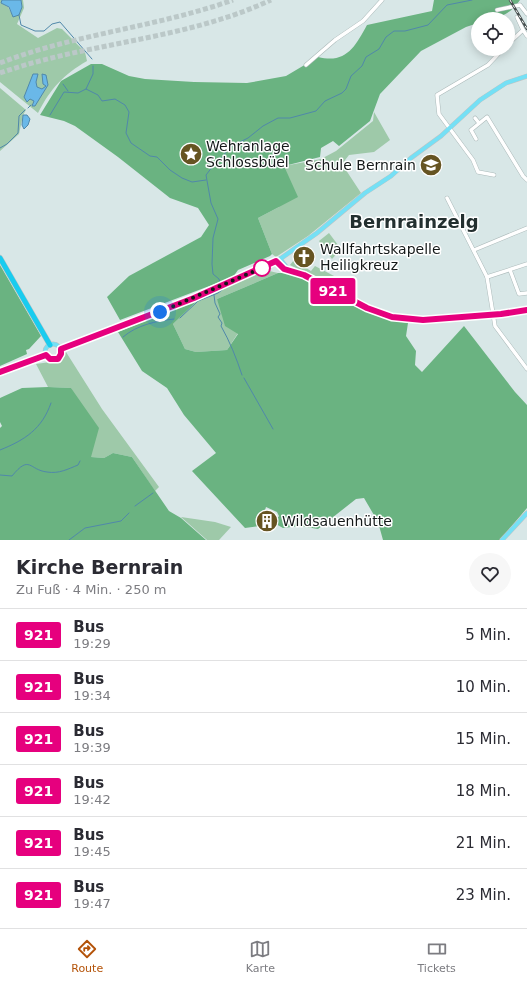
<!DOCTYPE html>
<html lang="de">
<head>
<meta charset="utf-8">
<style>
  body { margin:0; font-family:"DejaVu Sans",sans-serif; background:#f7f7f7; color:#2b2b33; height:100vh; display:flex; flex-direction:column; font-size:15px; white-space:nowrap }
  * { box-sizing:border-box; margin:0 }
  p { font-size:13px; color:#7c7c81 }
  .icon { flex:none; width:22px; height:22px; fill:none; stroke:currentColor; stroke-width:2; stroke-linecap:round; stroke-linejoin:round }
  .map { position:relative; height:540px; overflow:hidden }
  .side { display:flex; flex-direction:column; background:#fff; flex:1 }
  .side>* { flex:none }
  .badge { padding:0 8px; border-radius:3px; font-size:14px; line-height:26px }
  .controls { position:absolute; left:471px; top:12px; display:grid; gap:8px }
  .controls a { display:grid; place-items:center; width:44px; height:44px; border-radius:50%; background:#fff; box-shadow:0 2px 10px #0003; font-size:20px }
  .you { position:absolute; width:20px; height:20px; margin:-10px; border:3px solid #fff; border-radius:50%; background:#1a73e8; box-shadow:0 0 0 6px #1a73e833 }
  .map>.badge { position:absolute; translate:-50% -50%; box-shadow:0 0 0 2px #fff }
  .round { display:grid; place-items:center; flex:none; width:42px; height:42px; border-radius:21px; background:#f7f7f7 }
  .summary { display:flex; align-items:center; justify-content:space-between; height:68px; padding:0 16px }
  h1 { font-size:19px; font-weight:700; line-height:30px }
  ul { padding:0; list-style:none }
  li { display:flex; align-items:center; gap:12px; height:52px; padding:0 16px; border-top:1px solid #e1e1e2 }
  li div { flex:1 }
  li b { display:block; font-size:15px }
  li em { font-style:normal }
  li .badge { min-width:44px; font-weight:700; text-align:center }
  .tabs { display:flex; justify-content:space-around; align-items:center; height:56px; border-top:1px solid #e1e1e2; background:#fff; font-size:11px; color:#7c7c81 }
  .tabs a { display:grid; justify-items:center; gap:2px }
  .tabs .active { color:#b45309 }
  .map>svg:first-child { display:block }
  .green { fill:#9ec9a9 }
  .forest { fill:#6ab381 }
  .water { fill:#6ab8e8; stroke:#5088aa }
  .lines { fill:none; stroke-linecap:round; stroke-linejoin:round }
  .stream { stroke:#5088aa; stroke-width:1 }
  .highway-tunnel { stroke:#bbc8c8; stroke-width:5; stroke-dasharray:5 2.5; stroke-linecap:butt }
  .minor-casing { stroke:#acbaba; stroke-width:4.5 }
  .major-casing { stroke:#c2c3c3; stroke-width:5 }
  .highway-casing { stroke:#c2c3c3; stroke-width:6 }
  .minor { stroke:#fff; stroke-width:3.5 }
  .major { stroke:#75e0f5; stroke-width:4 }
  .highway { stroke:#19ccef; stroke-width:5 }
  .rail-casing { stroke:#464e4e; stroke-width:2.5 }
  .rail { stroke:#fff; stroke-width:1; stroke-dasharray:3; stroke-linecap:butt }
  .line-casing { stroke:#fff; stroke-width:9 }
  .line { stroke:#e6007e; stroke-width:6 }
  .walk { stroke:#141919; stroke-width:4; stroke-dasharray:0 7.2 }
  .stop-dot { fill:#fff; stroke:#e6007e; stroke-width:2 }
  .labels { text-anchor:middle; dominant-baseline:central; stroke-width:3; stroke-linejoin:round; paint-order:stroke }
  .poi-label { font-size:14px; fill:#141919; stroke:#fff; text-anchor:start }
  .district-label { font-size:18px; font-weight:bold; fill:#232f2f; stroke:#fff }
</style>
</head>
<body>
<div class="map">
<svg width="527" height="540" viewBox="0 0 527 540">
  <rect width="100%" height="100%" fill="#d8e7e7"/>
  <g class="green">
    <path d="M 0,0 L 2,0 L 1,3 L 8,7 L 13,16 L 22,7 L 21,0 L 23,0 L 24,8 L 17,24 L 38,38 L 57,28 L 62,29 L 85,52 L 87,61 C 63,75 51,88 38,113 L 0,82 Z"/>
    <path d="M 0,88 L 26,110 L 23,115 L 19,134 L 0,151 Z"/>
    <path d="M 374,112 L 390,140 L 374,152 L 349,155 L 342,164 L 361,193 L 308,236 L 276,257 L 272,254 L 258,218 L 279,207 L 284,166 L 321,159 L 336,151 L 373,121 Z"/>
    <path d="M 329,233 L 341,249 L 332,259 L 319,241 Z"/>
    <path d="M 298,255 L 308,265 L 306,268 L 311,271 L 315,266 L 336,277 L 331,286 L 290,265 Z"/>
    <path d="M 265,270 L 278,273 L 217,299 L 238,333 L 227,350 L 196,352 L 185,349 L 173,324 L 199,299 Z"/>
    <path d="M 66,352 L 102,409 L 159,487 L 155,491 L 132,457 L 113,453 L 104,458 L 91,457 L 71,388 L 48,387 L 36,364 L 57,361 Z"/>
    <path d="M 181,517 L 215,522 L 231,527 L 219,540 L 207,540 Z"/>
  </g>
  <g class="forest">
    <path d="M 434,0 L 520,0 C 509,16 498,19 478,19 L 478,23 L 466,27 L 421,51 L 380,94 L 370,121 L 339,146 L 333,141 L 321,148 L 320,157 L 284,166 L 298,197 L 258,218 L 272,254 L 270,256 L 238,270 L 233,277 L 120,320 L 107,297 L 129,276 L 201,237 L 209,225 L 198,208 L 170,198 L 118,157 L 75,126 L 64,121 L 40,115 L 61,81 L 91,64 L 102,64 L 129,76 L 145,79 L 194,82 L 247,83 L 286,76 L 318,57 C 346,64 355,47 367,25 L 432,11 Z"/>
    <path d="M 0,265 L 41,336 L 29,349 L 26,350 L 27,354 L 0,366 Z"/>
    <path d="M 278,273 L 291,273 C 328,291 367,318 408,323 L 406,336 L 416,351 L 415,365 L 422,372 L 464,326 L 515,392 L 527,405 L 527,508 L 500,540 L 383,540 L 378,522 L 364,498 L 356,499 L 318,529 L 300,526 L 283,528 L 274,523 L 279,516 L 277,512 L 266,507 L 260,526 L 245,528 L 192,471 L 216,453 L 184,415 L 167,388 L 142,371 L 118,332 L 199,299 L 173,324 L 185,349 L 196,352 L 227,350 L 238,334 L 225,326 L 217,299 Z"/>
    <path d="M 48,387 L 71,388 L 99,428 L 91,457 L 104,458 L 113,453 L 132,457 L 169,511 L 181,518 L 206,540 L 0,540 L 0,428 L 2,426 L 0,422 L 0,398 L 22,388 Z"/>
  </g>
  <g class="water">
    <path d="M 2,0 L 21,0 L 22,7 L 19,15 L 13,17 L 9,7 L 1,3 Z"/>
    <path d="M 33,74 L 38,74 L 36,82 L 37,87 L 42,89 L 46,86 L 43,84 L 42,74 L 46,75 L 48,85 L 35,106 L 32,106 L 34,101 L 30,99 L 27,102 L 24,97 Z"/>
    <path d="M 23,115 L 27,115 L 30,119 L 28,125 L 24,129 L 22,125 Z"/>
  </g>
  <g class="lines">
    <g class="stream">
      <path d="M 19,15 L 21,25 L 35,31 L 44,31 L 52,24 L 60,22 L 92,59"/>
      <path d="M 93,66 L 93,74 L 86,89 L 98,95 L 102,101 L 115,99 L 125,105 L 129,112 L 126,133 L 131,143 L 150,156 L 157,157 L 170,170 L 182,178 L 192,182 L 206,180"/>
      <path d="M 63,84 L 68,91"/>
      <path d="M 28,108 L 31,105"/>
      <path d="M 50,115 L 64,92 L 78,93 L 86,89"/>
      <path d="M 0,148 L 7,144 L 18,133 L 19,116 L 25,110"/>
      <path d="M 220,282 L 219,279 L 213,274 L 212,264 L 213,238 L 218,219 L 211,203 L 206,175 L 216,162 L 223,157 L 228,148 L 248,138 L 263,126 L 278,118 L 290,118 L 316,111 L 325,101 L 342,93 L 346,89 L 351,76 L 362,66 L 366,57 L 379,49 L 386,37 L 394,31 L 405,31 L 428,25 L 447,5 L 472,0"/>
      <path d="M 214,295 L 215,303 L 220,314 L 218,317 L 222,323 L 221,326 C 230,342 236,357 242,375"/>
      <path d="M 180,318 L 198,301 L 218,293 L 222,290"/>
      <path d="M 123,337 C 137,325 156,321 174,319"/>
      <path d="M 244,378 L 273,429"/>
      <path d="M 0,450 C 25,440 42,429 51,403"/>
      <path d="M 0,475 L 12,476 C 30,454 29,470 47,472 C 59,474 68,469 78,465 L 80,461"/>
      <path d="M 135,506 L 153,493"/>
      <path d="M 69,540 L 85,528 L 121,521 L 129,513"/>
    </g>
    <g class="highway-tunnel">
      <path d="M 0,63 C 75,34 157,27 233,0"/>
      <path d="M 0,73 C 89,42 185,40 271,0"/>
    </g>
    <g class="minor-casing">
      <g id="minor">
        <path d="M 497,10 L 520,5 L 527,14"/>
        <path d="M 517,17 L 523,30"/>
        <path d="M 508,44 L 523,30 L 527,36"/>
        <path d="M 306,65 L 335,40 L 363,21 L 382,0"/>
        <path d="M 475,118 L 479,123"/>
        <path d="M 476,139 L 471,130 L 487,117 L 523,176 L 527,180"/>
        <path d="M 494,175 L 478,172 L 473,160 L 439,114 L 437,95 L 488,65 L 503,49"/>
        <path d="M 447,198 L 487,277 L 495,326 L 527,369"/>
        <path d="M 474,250 L 527,228"/>
        <path d="M 510,270 L 519,294 L 527,293"/>
        <path d="M 487,277 L 527,264"/>
      </g>
    </g>
    <g class="major-casing">
      <g id="major">
        <path d="M 280,259 L 288,269"/>
        <path d="M 276,261 L 284,269 L 304,275 L 374,312 L 392,317 L 423,320 L 501,314 L 527,310"/>
        <circle cx="53" cy="352" r="8"/>
        <path d="M 61,349 L 194,298 L 280,259 L 317,233 L 365,193 L 391,176 L 411,158 L 441,136 L 480,100 L 506,83 L 527,76"/>
        <path d="M 0,372 L 46,355"/>
        <path d="M 502,540 L 527,513"/>
      </g>
    </g>
    <g class="highway-casing">
      <path id="highway" d="M 0,258 L 50,345"/>
    </g>
    <use href="#minor" class="minor"/>
    <use href="#major" class="major"/>
    <use href="#highway" class="highway"/>
    <g class="rail-casing">
      <path id="rail" d="M 510,0 L 527,29"/>
    </g>
    <use href="#rail" class="rail"/>
  </g>
  <g class="lines">
    <g class="line-casing">
      <path id="line" d="M 0,372 L 46,355 L 50,359 L 58,359 L 61,354 L 61,349 L 194,298 L 276,261 L 284,269 L 304,275 L 367,308 L 392,317 L 423,320 L 501,314 L 527,310"/>
    </g>
    <use href="#line" class="line"/>
    <path class="walk" d="M 160,312 L 264,267 L 262,268"/>
  </g>
  <defs>
    <g id="sight-disc" transform="scale(1.15)"><circle r="9.5" fill="#665422" stroke="#fff"/><path d="M0-6L1.8-2.2L6-1.7L2.9 1.2L3.7 5.4L0 3.3L-3.7 5.4L-2.9 1.2L-6-1.7L-1.8-2.2Z" fill="#fff"/></g>
    <g id="school-disc" transform="scale(1.15)"><circle r="9.5" fill="#665422" stroke="#fff"/><path d="M0-5L7-2L0 1L-7-2ZM-4 1L0 2.5L4 1V4Q0 6-4 4Z" fill="#fff"/></g>
    <g id="church-disc" transform="scale(1.15)"><circle r="9.5" fill="#665422" stroke="#fff"/><path d="M-1.2-6h2.4v3.5h3.3v2.4h-3.3V6h-2.4V-.1h-3.3v-2.4h3.3Z" fill="#fff"/></g>
    <g id="building-disc" transform="scale(1.15)"><circle r="9.5" fill="#665422" stroke="#fff"/><path d="M-4-6H4V6H1V3H-1V6H-4ZM-2.5-4.3h1.7v1.8h-1.7ZM.8-4.3h1.7v1.8H.8ZM-2.5-1h1.7V.8h-1.7ZM.8-1h1.7V.8H.8Z" fill="#fff"/></g>
  </defs>
  <g fill-rule="evenodd">
    <use href="#sight-disc" x="191" y="154"/>
    <use href="#school-disc" x="431" y="165"/>
    <use href="#church-disc" x="304" y="257"/>
    <use href="#building-disc" x="267" y="521"/>
  </g>
  <circle class="stop-dot" cx="262" cy="268" r="8"/>
  <g class="labels">
    <g class="poi-label">
      <text x="206" y="146">Wehranlage<tspan x="206" dy="16">Schlossbüel</tspan></text>
      <text x="416" y="165" text-anchor="end">Schule Bernrain</text>
      <text x="320" y="249">Wallfahrtskapelle<tspan x="320" dy="16">Heiligkreuz</tspan></text>
      <text x="282" y="521">Wildsauenhütte</text>
    </g>
    <g class="district-label">
      <text x="414" y="221">Bernrainzelg</text>
    </g>
  </g>
</svg>
<div class="controls">
<a><svg class="icon" aria-label="locate" viewBox="0 0 24 24"><circle cx="12" cy="12" r="6"/><path d="M12 2v4M12 18v4M2 12h4M18 12h4"/></svg></a>
</div>
<div class="you" style="left:160px;top:312px"></div>
<b class="badge" style="left:333px;top:291px;background:#e6007e;color:#fff">921</b>
</div>
<section class="side">
<div class="summary"><div><h1>Kirche Bernrain</h1><p>Zu Fuß · 4 Min. · 250 m</p></div><a class="round"><svg class="icon" aria-label="heart" viewBox="0 0 24 24"><path d="M12 20l-8-8c-3-5 5-10 8-4 3-6 11-1 8 4z"/></svg></a></div>
<ul>
<li><span class="badge" style="background:#e6007e;color:#fff">921</span><div><b>Bus</b><p>19:29</p></div><em>5 Min.</em></li>
<li><span class="badge" style="background:#e6007e;color:#fff">921</span><div><b>Bus</b><p>19:34</p></div><em>10 Min.</em></li>
<li><span class="badge" style="background:#e6007e;color:#fff">921</span><div><b>Bus</b><p>19:39</p></div><em>15 Min.</em></li>
<li><span class="badge" style="background:#e6007e;color:#fff">921</span><div><b>Bus</b><p>19:42</p></div><em>18 Min.</em></li>
<li><span class="badge" style="background:#e6007e;color:#fff">921</span><div><b>Bus</b><p>19:45</p></div><em>21 Min.</em></li>
<li><span class="badge" style="background:#e6007e;color:#fff">921</span><div><b>Bus</b><p>19:47</p></div><em>23 Min.</em></li>
</ul>
</section>
<nav class="tabs">
<a class="active"><svg class="icon" aria-label="directions" viewBox="0 0 24 24"><path d="M12 3l9 9-9 9-9-9zM9 14v-3h6M13 9l2 2-2 2"/></svg>Route</a>
<a><svg class="icon" aria-label="map" viewBox="0 0 24 24"><path d="M3 6l6-2 6 2 6-2v14l-6 2-6-2-6 2zM9 4v14M15 6v14"/></svg>Karte</a>
<a><svg class="icon" aria-label="tickets" viewBox="0 0 24 24"><path d="M3 7h18v10H3zM15 7v10"/></svg>Tickets</a>
</nav>
</body>
</html>
